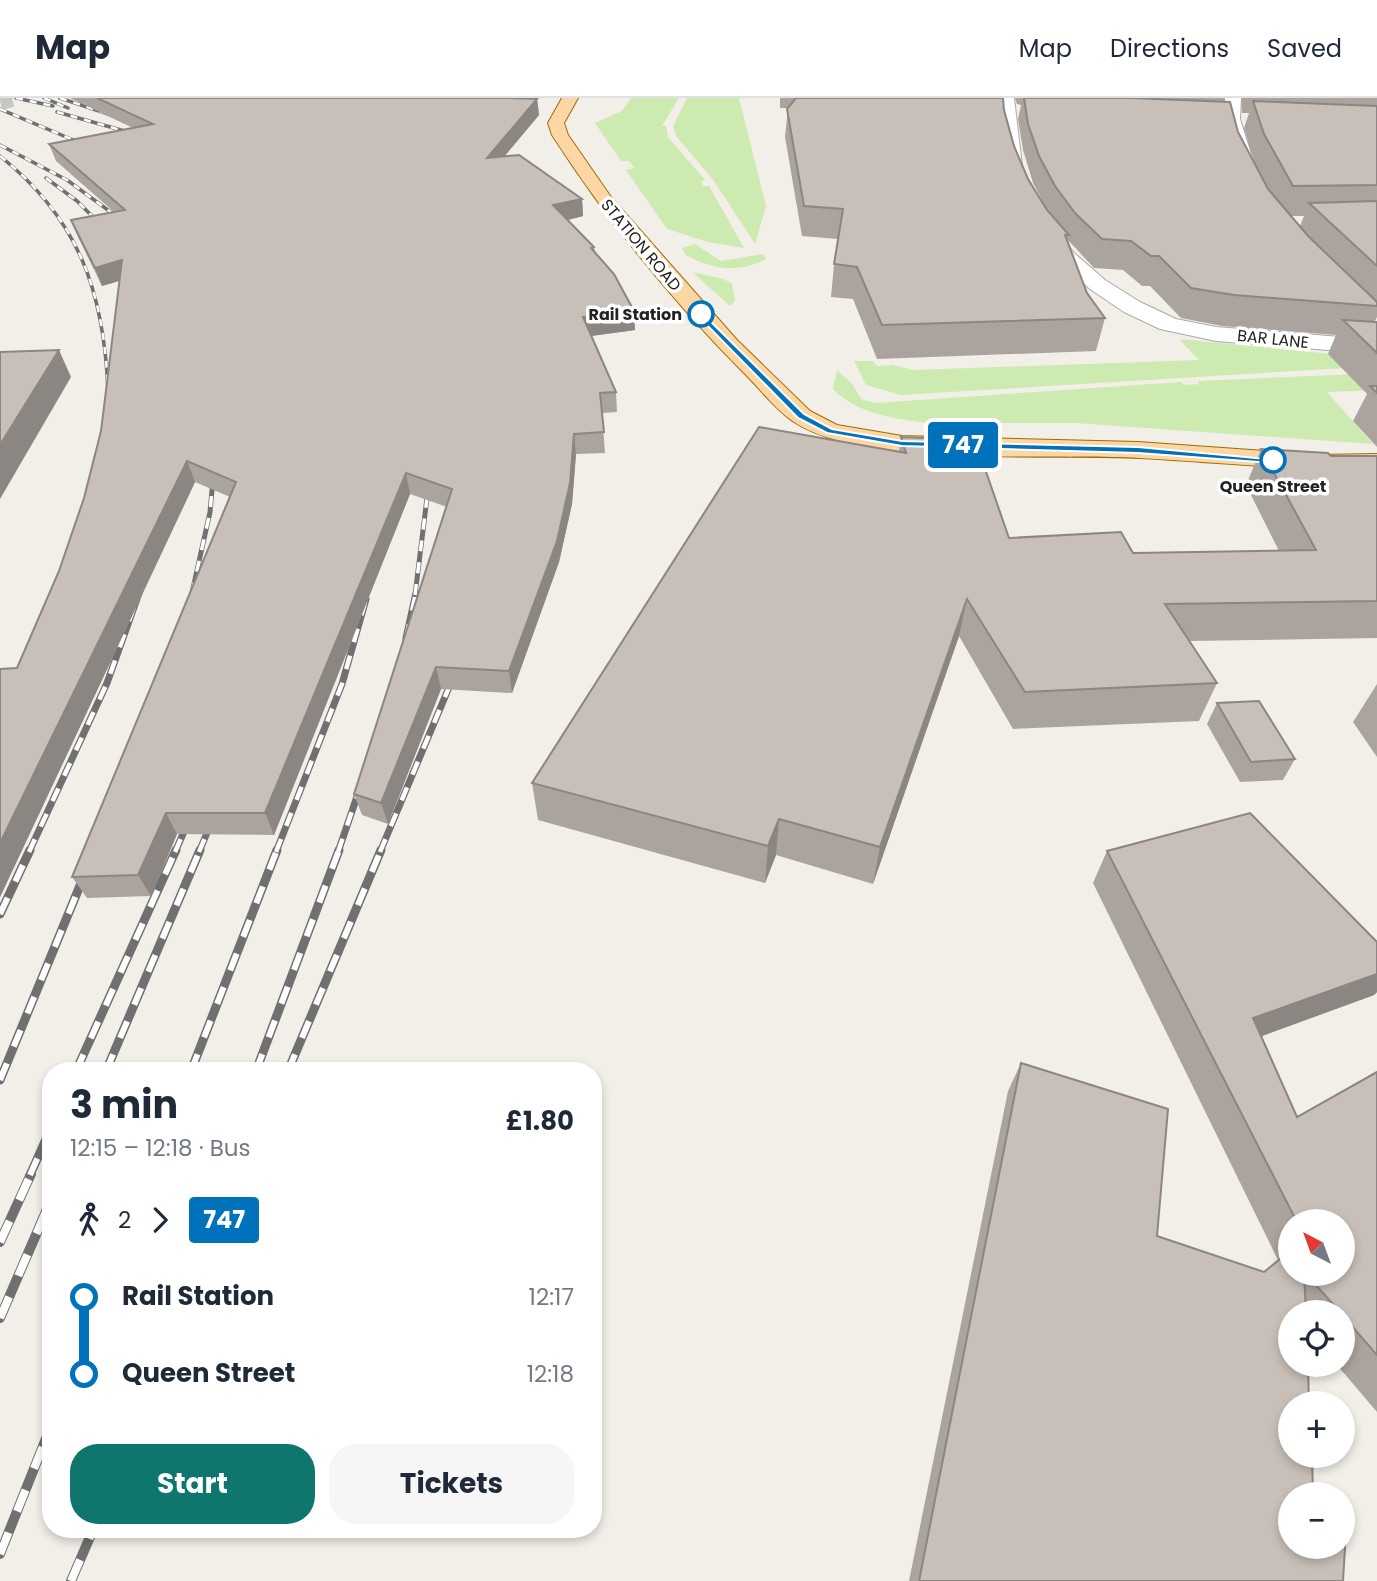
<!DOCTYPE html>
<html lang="en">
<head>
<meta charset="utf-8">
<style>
  body { margin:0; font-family:Poppins,sans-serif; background:#f6f6f7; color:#1f2937; height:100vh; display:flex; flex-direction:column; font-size:26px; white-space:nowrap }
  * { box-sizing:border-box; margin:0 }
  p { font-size:23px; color:#747a83 }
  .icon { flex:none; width:38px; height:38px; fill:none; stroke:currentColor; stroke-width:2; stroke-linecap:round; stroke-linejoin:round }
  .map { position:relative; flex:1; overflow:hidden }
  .panel { position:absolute; left:42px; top:964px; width:560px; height:476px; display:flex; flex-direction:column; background:#fff; border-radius:28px; box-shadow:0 4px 10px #0003 }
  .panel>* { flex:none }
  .badge { padding:0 14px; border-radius:5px; font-size:24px; line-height:46px }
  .needle { width:46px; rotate:319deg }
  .controls { position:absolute; left:1278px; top:1111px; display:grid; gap:14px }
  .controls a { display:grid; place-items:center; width:77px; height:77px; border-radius:50%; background:#fff; box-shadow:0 4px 10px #0003; font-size:35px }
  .map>.badge { position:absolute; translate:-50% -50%; box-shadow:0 0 0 4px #fff }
  .legs { display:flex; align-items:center; gap:10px; height:77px; padding:0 28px; font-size:23px }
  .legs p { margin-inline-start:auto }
  .summary { display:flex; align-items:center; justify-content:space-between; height:119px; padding:0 28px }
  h1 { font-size:38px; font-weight:700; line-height:52px }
  .action { display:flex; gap:14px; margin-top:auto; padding:14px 28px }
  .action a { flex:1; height:80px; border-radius:28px; background:#0f766e; color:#fff; font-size:28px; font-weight:700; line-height:80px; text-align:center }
  .action a+a { background:#f6f6f7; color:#1f2937 }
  ul { padding:0 28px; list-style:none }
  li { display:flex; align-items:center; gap:24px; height:77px; font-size:26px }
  li i { display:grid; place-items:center; width:10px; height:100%; margin:0 9px; background:currentColor }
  li i::after { content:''; width:18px; height:18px; margin:-9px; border:5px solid; border-radius:50%; background:#fff }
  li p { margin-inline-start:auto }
  li:first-child i { background:linear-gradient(#0000 50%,currentColor 0) }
  li:last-child i { background:linear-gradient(currentColor 50%,#0000 0) }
  header { display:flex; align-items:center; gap:42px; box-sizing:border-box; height:98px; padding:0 35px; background:#fff; border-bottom:2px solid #e0e1e3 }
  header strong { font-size:33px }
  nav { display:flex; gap:38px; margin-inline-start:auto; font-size:24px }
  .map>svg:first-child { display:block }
  .grass { fill:#cdebb0 }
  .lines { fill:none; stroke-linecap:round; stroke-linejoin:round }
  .minor-tunnel { stroke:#c8c6c1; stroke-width:18; stroke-dasharray:18 9; stroke-linecap:butt }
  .minor-casing { stroke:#a9a9a9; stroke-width:2 }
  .major-casing { stroke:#a06b00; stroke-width:2 }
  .minor { fill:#fff; fill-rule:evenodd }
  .major { fill:#fcd6a4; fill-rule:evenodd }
  .rail-far4-casing { stroke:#707070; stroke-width:3.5 }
  .rail-far3-casing { stroke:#707070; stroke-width:5 }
  .rail-far2-casing { stroke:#707070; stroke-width:7 }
  .rail-far1-casing { stroke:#707070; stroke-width:9 }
  .rail-casing { stroke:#707070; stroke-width:10 }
  .rail-far4 { stroke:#fff; stroke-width:2.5; stroke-dasharray:7; stroke-linecap:butt }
  .rail-far3 { stroke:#fff; stroke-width:3.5; stroke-dasharray:11; stroke-linecap:butt }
  .rail-far2 { stroke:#fff; stroke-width:4.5; stroke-dasharray:14; stroke-linecap:butt }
  .rail-far1 { stroke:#fff; stroke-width:6; stroke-dasharray:18; stroke-linecap:butt }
  .rail { stroke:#fff; stroke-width:8; stroke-dasharray:23; stroke-linecap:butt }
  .wall { fill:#aba49e; fill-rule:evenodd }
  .shaded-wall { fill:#8b8681 }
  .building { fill:#c7bfb8; stroke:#8b8681; stroke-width:2 }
  .line-1 { fill:#0072bc; stroke:#fff; stroke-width:2 }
  .stop-1-dot { fill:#fff; stroke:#0072bc; stroke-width:3.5 }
  .labels { text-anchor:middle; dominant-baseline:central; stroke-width:7; stroke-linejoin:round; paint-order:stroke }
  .far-street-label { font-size:16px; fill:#222; stroke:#fff }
  .far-stop-label { font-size:16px; font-weight:bold; fill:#222; stroke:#fff; text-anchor:end }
</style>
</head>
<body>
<header>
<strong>Map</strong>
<nav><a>Map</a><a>Directions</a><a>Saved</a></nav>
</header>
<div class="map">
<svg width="1377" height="1483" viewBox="0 0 1377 1483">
  <rect width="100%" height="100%" fill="#f2efe9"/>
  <g class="grass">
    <path d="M 631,0 L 679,0 L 662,28 L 666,28 L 668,39 L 705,82 L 701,83 L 703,88 L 709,88 L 744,150 L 708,144 L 667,131 L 626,72 L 634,70 L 629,63 L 621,63 L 595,25 L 622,13 Z"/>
    <path d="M 687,0 L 739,0 L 766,108 L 755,146 L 714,83 L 676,38 L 673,28 Z"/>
    <path d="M 695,146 L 721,163 L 763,156 L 766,161 C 740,176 710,171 686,157 L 682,150 Z"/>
    <path d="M 692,174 L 724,181 L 732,186 L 735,203 L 730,208 Z"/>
    <path d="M 1179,241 L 1363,259 L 1346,270 L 901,297 L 866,287 L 854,263 L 873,263 L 877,268 L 893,267 L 913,272 L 1199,262 Z"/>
    <path d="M 837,272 L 853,287 L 861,301 L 876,305 L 1181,284 L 1184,287 L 1199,286 L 1198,283 L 1377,275 L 1377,292 L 1327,294 L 1373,346 L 1075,325 L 928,325 C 895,321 857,316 833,291 Z"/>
  </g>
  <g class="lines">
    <path class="minor-tunnel" d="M 0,3 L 12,0"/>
    <g class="minor-casing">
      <g id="minor">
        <path d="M 998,0 L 1014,0 L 1022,68 L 1013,73 L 1004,68 Z"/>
        <path d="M 1225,0 L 1241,0 L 1240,21 L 1251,56 L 1248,60 L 1242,61 L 1233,56 L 1224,21 Z"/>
        <path d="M 1043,122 L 1050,124 L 1074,155 L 1105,182 L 1140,204 L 1176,221 L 1216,229 L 1377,242 L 1377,256 L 1216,243 L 1160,231 L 1124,214 L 1090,191 L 1060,163 L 1033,128 Z"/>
      </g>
    </g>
    <g class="major-casing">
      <path id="major" d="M 562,0 L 578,0 L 564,25 L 568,37 L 611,99 L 737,242 L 810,313 L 837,327 L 902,338 L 1138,344 L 1319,357 L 1377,356 L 1377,372 C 1297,373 1218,364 1139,360 C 1052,355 863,370 794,324 C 776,312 760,291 745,276 C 673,204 607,122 552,37 L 548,25 Z"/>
    </g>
    <use href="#minor" class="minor"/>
    <use href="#major" class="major"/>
    <g class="rail-far4-casing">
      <g id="rail-far4">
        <path d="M 16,0 L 53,8"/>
        <path d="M 44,0 L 68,10"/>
        <path d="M 60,0 L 117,19"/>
        <path d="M 0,11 L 90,49"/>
        <path d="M 57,14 L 128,34"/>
        <path d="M 0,47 L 67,82 L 127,126"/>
        <path d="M 0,58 C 79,121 104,194 108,293"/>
        <path d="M 46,80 L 77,103 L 106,132"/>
      </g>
    </g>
    <g class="rail-far3-casing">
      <g id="rail-far3">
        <path d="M 108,291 L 108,296"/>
        <path d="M 192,495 L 210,414 L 214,371"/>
        <path d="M 139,497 L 141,491"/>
        <path d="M 415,497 L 429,384"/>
      </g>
    </g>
    <g class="rail-far2-casing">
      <g id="rail-far2">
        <path d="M 406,540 L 416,495"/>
        <path d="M 29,754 L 107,585 L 139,495"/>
        <path d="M 175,754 L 191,718"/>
        <path d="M 199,754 L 214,718"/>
        <path d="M 276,754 L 342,586 L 366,501"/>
        <path d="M 338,754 L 362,684"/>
        <path d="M 380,754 L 455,575"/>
      </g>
    </g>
    <g class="rail-far1-casing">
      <g id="rail-far1">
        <path d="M 0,816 L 30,752"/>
        <path d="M 76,973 L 176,752"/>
        <path d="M 106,973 L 200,752"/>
        <path d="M 191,973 L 277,752"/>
        <path d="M 256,973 L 339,752"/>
        <path d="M 288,973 L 381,752"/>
        <path d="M 0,982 L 86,773"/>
        <path d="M 30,1077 L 51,1030"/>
      </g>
    </g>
    <g class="rail-casing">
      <g id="rail">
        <path d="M 0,1144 L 31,1076"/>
        <path d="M 0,1220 L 51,1102"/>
        <path d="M 0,1456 L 51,1328"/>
        <path d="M 71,1483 L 93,1432"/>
      </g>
    </g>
    <use href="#rail-far4" class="rail-far4"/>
    <use href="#rail-far3" class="rail-far3"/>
    <use href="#rail-far2" class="rail-far2"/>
    <use href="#rail-far1" class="rail-far1"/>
    <use href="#rail" class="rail"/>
  </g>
  <g class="wall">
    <path d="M 70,0 L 511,0 L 537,1 L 539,17 L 504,58 L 582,101 L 583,118 L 568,122 L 594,149 L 595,154 L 634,213 L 635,232 L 591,238 L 616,294 L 617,314 L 602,315 L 605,355 L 576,356 L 572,406 L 559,464 L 512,595 L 441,591 L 388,726 L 362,717 L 354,696 L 447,409 L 410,396 L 274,737 L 177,736 L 151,798 L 87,800 L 72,779 L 230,399 L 195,384 L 0,799 L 0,571 L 17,570 L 59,473 L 84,400 L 101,333 L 119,183 L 102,188 L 78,139 L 71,122 L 114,114 L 56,63 L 49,46 L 133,30 Z"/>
    <path d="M 780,0 L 1003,0 L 1004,12 L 1014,48 L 1028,81 L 1046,110 L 1033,85 L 1023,52 L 1018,21 L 1021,7 L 1017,6 L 1015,0 L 1225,0 L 1224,3 L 1238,34 L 1268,91 L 1254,64 L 1244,30 L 1249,15 L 1242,15 L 1241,0 L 1377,0 L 1377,219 L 1375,223 L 1377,224 L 1377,349 L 1353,323 L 1367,296 L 1328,256 L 1336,237 L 1222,228 L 1181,220 L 1150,188 L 1142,188 L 1123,172 L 1094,170 L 1068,142 L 1087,195 L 1105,220 L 1096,253 L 877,261 L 853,201 L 831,199 L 834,166 L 838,141 L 802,138 L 785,39 L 788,10 L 780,10 ZM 1291,118 L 1304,118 L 1300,128 Z"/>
    <path d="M 901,339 L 1009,440 L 1133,455 L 1279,453 L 1246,387 L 1261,351 L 1331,358 L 1377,358 L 1377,540 L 1189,543 L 1217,585 L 1199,623 L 1013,631 L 959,538 L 873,786 L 776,757 L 765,785 L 538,722 L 532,685 L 899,354 Z"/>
    <path d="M 1377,586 L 1377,659 L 1353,624 Z"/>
    <path d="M 1217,605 L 1295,661 L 1283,682 L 1240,684 L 1207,626 Z"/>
    <path d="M 1107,753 L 1377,844 L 1377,894 L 1374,897 L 1262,938 L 1297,1019 L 1377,974 L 1377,1314 L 1337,1267 L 1342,1267 L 1342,1214 L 1290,1214 L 1290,1396 L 1343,1483 L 909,1483 L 1008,993 L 1021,965 L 1157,1138 L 1264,1174 L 1278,1162 L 1093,785 ZM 1290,1124 L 1342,1124 L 1342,1176 L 1290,1176 Z"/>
  </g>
  <g class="shaded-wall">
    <path d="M 537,1 L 539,17 L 489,77 L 487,60 Z"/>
    <path d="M 582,101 L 583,118 L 555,125 L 553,107 Z"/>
    <path d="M 122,162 L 129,180 L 102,188 L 95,170 Z"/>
    <path d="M 634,213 L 635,232 L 584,239 L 583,219 Z"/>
    <path d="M 59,252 L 71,279 L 0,401 L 0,347 Z"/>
    <path d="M 574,336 L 576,356 L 572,406 L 559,464 L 512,595 L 509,573 Z"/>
    <path d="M 187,363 L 195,384 L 0,799 L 0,745 Z"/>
    <path d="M 406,375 L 410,396 L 274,737 L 265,715 Z"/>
    <path d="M 967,501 L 959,538 L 873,786 L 880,749 Z"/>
    <path d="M 436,569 L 441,591 L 388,726 L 381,705 Z"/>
    <path d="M 166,715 L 177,736 L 151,798 L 138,777 Z"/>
    <path d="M 779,721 L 776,757 L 765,785 L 768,748 Z"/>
    <path d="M 1377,876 L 1377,894 L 1374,897 L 1232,949 L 1253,920 Z"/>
  </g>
  <g class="building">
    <path d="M 97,0 L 511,0 L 537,1 L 487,60 L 519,57 L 582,101 L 553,107 L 594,149 L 591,150 L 614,176 L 634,213 L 583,219 L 616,294 L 600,295 L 604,334 L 574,336 L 570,385 L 557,443 L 509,573 L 436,569 L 381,705 L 354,696 L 452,391 L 406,375 L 265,715 L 166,715 L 138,777 L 72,779 L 236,384 L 187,363 L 0,745 L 0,571 L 17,570 L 59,473 L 84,400 L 101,333 L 122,162 L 95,170 L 71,122 L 125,112 L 49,46 L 153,26 Z"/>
    <path d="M 796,0 L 1003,0 L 1004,12 L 1014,48 L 1028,81 L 1047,112 L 1069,137 L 1065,137 L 1087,195 L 1105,220 L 882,227 L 857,169 L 834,166 L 843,111 L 804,108 L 787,11 Z"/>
    <path d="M 1024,0 L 1132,0 L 1230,4 L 1238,34 L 1268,91 L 1309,139 L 1377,204 L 1377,208 L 1234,197 L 1191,190 L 1159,158 L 1151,158 L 1131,143 L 1102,141 L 1075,115 L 1055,88 L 1039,58 L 1028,26 Z"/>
    <path d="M 1253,3 L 1377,8 L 1377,87 L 1293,88 L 1264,36 Z"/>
    <path d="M 1377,103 L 1377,168 L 1309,105 Z"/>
    <path d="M 1343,222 L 1377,224 L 1377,255 Z"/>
    <path d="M 59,252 L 0,347 L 0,254 Z"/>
    <path d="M 1370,288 L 1377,288 L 1377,295 Z"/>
    <path d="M 759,329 L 906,355 L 901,339 L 975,342 L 1009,440 L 1121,434 L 1133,455 L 1316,452 L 1261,351 L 1328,355 L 1331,358 L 1377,358 L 1377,503 L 1165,506 L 1217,585 L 1025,594 L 967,501 L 880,749 L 779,721 L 768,748 L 532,685 Z"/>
    <path d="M 1259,603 L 1295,661 L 1251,664 L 1217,605 Z"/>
    <path d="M 1250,715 L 1377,844 L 1377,876 L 1253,920 L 1297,1019 L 1377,974 L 1377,1257 L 1342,1217 L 1342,1214 L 1340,1214 L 1306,1176 L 1342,1176 L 1342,1124 L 1297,1124 L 1107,753 Z"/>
    <path d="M 1021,965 L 1168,1011 L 1157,1138 L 1264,1174 L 1290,1153 L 1290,1176 L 1304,1176 L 1306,1214 L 1290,1214 L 1290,1267 L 1308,1267 L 1309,1306 L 1290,1306 L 1290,1358 L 1312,1358 L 1313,1396 L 1290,1396 L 1290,1449 L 1342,1449 L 1342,1415 L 1347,1417 L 1343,1483 L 919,1483 Z"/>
  </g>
  <path class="line-1" d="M 701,214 L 804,316 L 832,331 L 902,343 L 1138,349 L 1278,362 L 1273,365 L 1138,355 L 902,348 L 827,335 L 798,320 L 698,218 Z"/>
  <g class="stop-1-dot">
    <circle cx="701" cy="216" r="12"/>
    <circle cx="1273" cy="362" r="12"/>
  </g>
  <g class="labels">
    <g class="far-street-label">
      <text transform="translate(641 147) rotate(50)">STATION ROAD</text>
      <text transform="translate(1273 241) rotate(6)">BAR LANE</text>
    </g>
    <g class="far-stop-label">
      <text x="682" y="216">Rail Station</text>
      <text x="1273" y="388" text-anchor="middle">Queen Street</text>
    </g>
  </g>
</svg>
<div class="controls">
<a><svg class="needle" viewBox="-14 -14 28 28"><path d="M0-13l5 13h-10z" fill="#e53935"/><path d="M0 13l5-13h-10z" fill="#747a83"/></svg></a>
<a><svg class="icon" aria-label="locate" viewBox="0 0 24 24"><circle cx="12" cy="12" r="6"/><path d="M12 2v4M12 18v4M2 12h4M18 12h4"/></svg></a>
<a>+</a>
<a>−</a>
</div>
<b class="badge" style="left:963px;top:347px;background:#0072bc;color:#fff">747</b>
<section class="panel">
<div class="summary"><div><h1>3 min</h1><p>12:15 – 12:18 · Bus</p></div><b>£1.80</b></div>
<div class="legs"><svg class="icon" aria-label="walk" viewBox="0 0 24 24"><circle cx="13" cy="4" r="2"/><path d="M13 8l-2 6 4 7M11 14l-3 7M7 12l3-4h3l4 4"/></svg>2<svg class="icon" aria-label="forward" viewBox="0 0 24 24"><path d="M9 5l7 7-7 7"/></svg><b class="badge" style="background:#0072bc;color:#fff">747</b></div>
<ul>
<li><i style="color:#0072bc"></i><b>Rail Station</b><p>12:17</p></li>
<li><i style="color:#0072bc"></i><b>Queen Street</b><p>12:18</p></li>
</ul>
<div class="action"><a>Start</a><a>Tickets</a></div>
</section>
</div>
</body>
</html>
